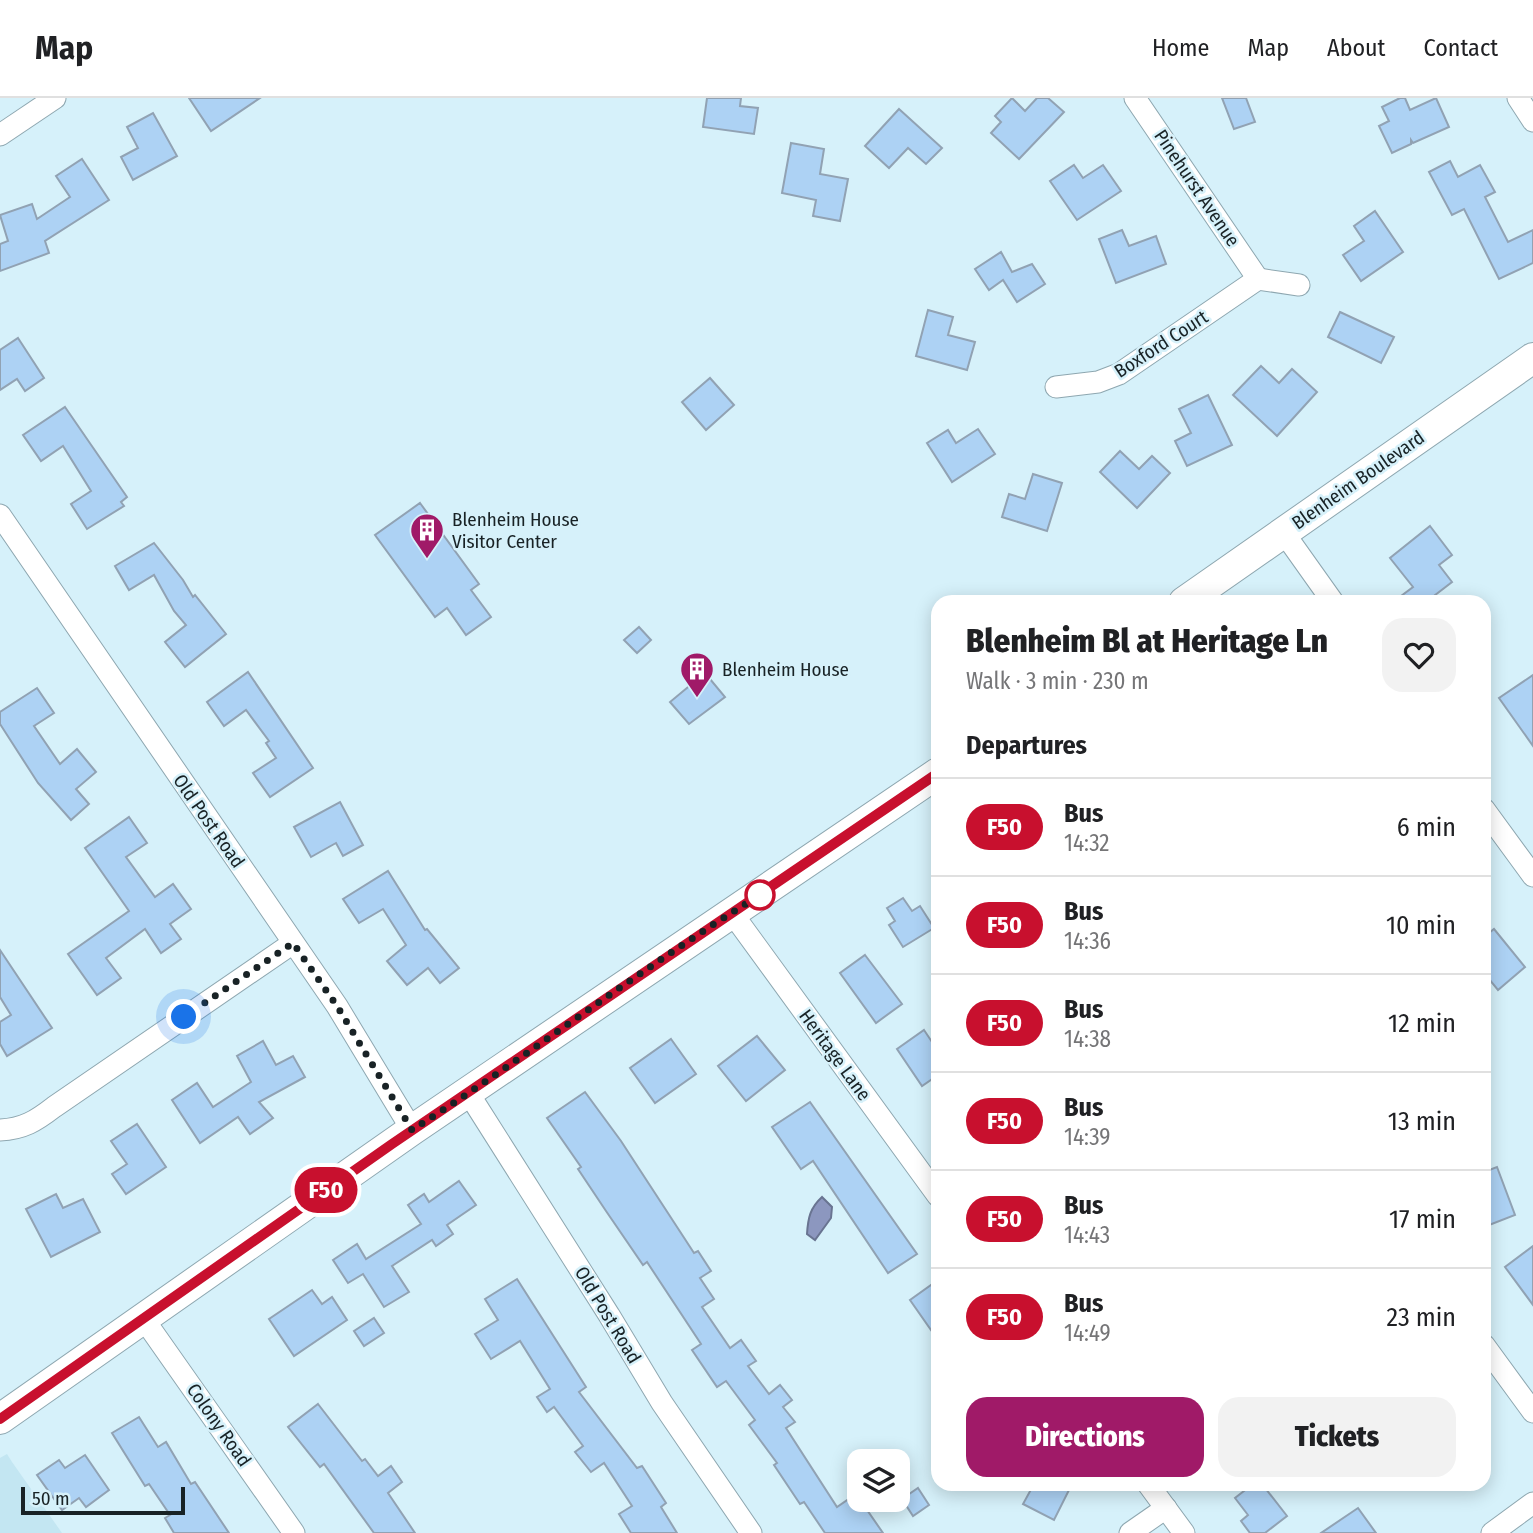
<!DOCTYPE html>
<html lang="en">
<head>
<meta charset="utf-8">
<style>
  body { margin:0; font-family:"Fira Sans Condensed",sans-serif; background:#f2f2f2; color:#202124; height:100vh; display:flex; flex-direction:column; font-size:26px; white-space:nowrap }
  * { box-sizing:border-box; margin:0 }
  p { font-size:23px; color:#757577 }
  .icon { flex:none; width:38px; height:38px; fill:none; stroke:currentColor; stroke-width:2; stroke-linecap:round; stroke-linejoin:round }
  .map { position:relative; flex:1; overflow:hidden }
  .drawer { position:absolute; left:931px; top:497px; width:560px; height:896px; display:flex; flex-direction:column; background:#fff; border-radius:21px; box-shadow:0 4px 18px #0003 }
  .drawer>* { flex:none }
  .badge { padding:0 14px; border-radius:23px; font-size:24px; line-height:46px }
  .controls { position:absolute; left:847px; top:1351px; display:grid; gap:14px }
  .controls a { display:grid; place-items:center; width:63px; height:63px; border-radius:14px; background:#fff; box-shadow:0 4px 18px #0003; font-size:35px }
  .scale { position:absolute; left:21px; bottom:18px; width:164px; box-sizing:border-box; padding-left:7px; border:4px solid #182225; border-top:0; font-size:19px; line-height:24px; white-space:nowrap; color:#182225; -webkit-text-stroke:5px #d6f1fa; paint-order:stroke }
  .you { position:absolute; width:35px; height:35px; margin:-18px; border:5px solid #fff; border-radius:50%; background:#1a73e8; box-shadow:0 0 0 10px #1a73e833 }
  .map>.badge { position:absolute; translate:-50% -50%; box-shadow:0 0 0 4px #fff }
  h2 { padding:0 35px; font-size:26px; line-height:63px }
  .round { display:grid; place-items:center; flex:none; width:74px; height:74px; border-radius:21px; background:#f2f2f2 }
  .headline { display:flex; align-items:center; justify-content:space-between; height:119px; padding:0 35px }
  h1 { font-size:33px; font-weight:800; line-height:52px }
  .cta { display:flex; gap:14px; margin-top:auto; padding:14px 35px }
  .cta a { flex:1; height:80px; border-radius:21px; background:#a01a68; color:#fff; font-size:28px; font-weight:800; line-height:80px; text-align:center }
  .cta a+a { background:#f2f2f2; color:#202124 }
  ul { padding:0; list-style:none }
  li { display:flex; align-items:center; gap:21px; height:98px; padding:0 35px; border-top:2px solid #e0e0e0 }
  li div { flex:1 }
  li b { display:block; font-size:26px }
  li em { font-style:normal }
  li .badge { min-width:77px; font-weight:700; text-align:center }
  header { display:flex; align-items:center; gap:42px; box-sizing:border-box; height:98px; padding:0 35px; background:#fff; border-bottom:2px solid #e0e0e0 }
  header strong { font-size:33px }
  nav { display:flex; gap:38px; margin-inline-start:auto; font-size:24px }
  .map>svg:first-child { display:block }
  .built { fill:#c3e6f2 }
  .water { fill:#8c97bf; stroke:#697491; stroke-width:2 }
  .building { fill:#add2f4; stroke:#91a2b3; stroke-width:2 }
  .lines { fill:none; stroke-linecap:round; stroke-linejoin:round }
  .street-casing { stroke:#8ea7b0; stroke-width:23 }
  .secondary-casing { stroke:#8ea7b0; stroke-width:32 }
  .street { stroke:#fff; stroke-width:21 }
  .secondary { stroke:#fff; stroke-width:30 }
  .line-casing { stroke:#fff; stroke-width:16 }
  .line { stroke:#c8102e; stroke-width:10 }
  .walk { stroke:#182225; stroke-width:7; stroke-dasharray:0 12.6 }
  .stop-dot { fill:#fff; stroke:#c8102e; stroke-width:3.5 }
  .labels { text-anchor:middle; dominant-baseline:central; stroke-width:5; stroke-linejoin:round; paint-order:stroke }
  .street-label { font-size:19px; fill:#182225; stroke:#d6f1fa }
  .poi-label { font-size:19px; fill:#182225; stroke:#d6f1fa; text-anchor:start }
</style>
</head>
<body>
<header>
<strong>Map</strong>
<nav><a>Home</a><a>Map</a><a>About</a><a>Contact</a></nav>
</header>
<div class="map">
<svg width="1533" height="1435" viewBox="0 0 1533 1435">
  <rect width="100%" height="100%" fill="#d6f1fa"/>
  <path class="built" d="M 7,1356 L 12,1364 L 62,1435 L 0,1435 L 0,1360 Z"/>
  <path class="water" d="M 822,1099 L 832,1109 L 831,1120 L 815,1142 L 807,1136 C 808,1120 810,1110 822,1099 Z"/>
  <g class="building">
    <path d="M 189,0 L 260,0 L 211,33 Z"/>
    <path d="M 707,0 L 741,0 L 740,8 L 758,10 L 754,36 L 703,29 Z"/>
    <path d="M 1012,0 L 1025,13 L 1037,0 L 1048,0 L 1064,14 L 1019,61 L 991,35 L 1001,24 L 995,18 Z"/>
    <path d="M 1222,0 L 1246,0 L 1255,24 L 1234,31 Z"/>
    <path d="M 1400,0 L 1405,0 L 1410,12 L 1436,0 L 1449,29 L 1413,45 L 1411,42 L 1411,46 L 1392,55 L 1379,28 L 1389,23 L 1382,9 Z"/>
    <path d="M 899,11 L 942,50 L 926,66 L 908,50 L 889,70 L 865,48 Z"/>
    <path d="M 153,15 L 177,58 L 133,82 L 121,59 L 138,50 L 127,29 Z"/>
    <path d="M 791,45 L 824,51 L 820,76 L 848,81 L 840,123 L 813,118 L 816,102 L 782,95 Z"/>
    <path d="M 82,61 L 109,102 L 45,143 L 49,155 L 0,173 L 0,146 L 8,143 L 0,117 L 32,106 L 37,121 L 70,99 L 56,78 Z"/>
    <path d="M 1450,63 L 1458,79 L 1480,67 L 1495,94 L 1485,99 L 1508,144 L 1533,132 L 1533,165 L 1499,181 L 1464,111 L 1452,117 L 1429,74 Z"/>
    <path d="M 1074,67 L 1083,80 L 1103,67 L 1121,93 L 1077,122 L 1050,83 Z"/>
    <path d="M 1375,113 L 1403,154 L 1361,183 L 1343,157 L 1364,143 L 1354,128 Z"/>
    <path d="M 1122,132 L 1129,148 L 1156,138 L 1166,166 L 1116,185 L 1099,141 Z"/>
    <path d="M 1001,154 L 1012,174 L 1032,166 L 1045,186 L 1017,204 L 1003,182 L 989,192 L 975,171 Z"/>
    <path d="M 928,212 L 953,219 L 948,237 L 975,244 L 967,272 L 916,258 Z"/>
    <path d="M 1340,214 L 1394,239 L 1381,265 L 1328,239 Z"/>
    <path d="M 18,240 L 44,280 L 25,293 L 17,281 L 0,292 L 0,252 Z"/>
    <path d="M 1261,268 L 1279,285 L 1292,271 L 1317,294 L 1277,338 L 1233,297 Z"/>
    <path d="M 710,280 L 734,307 L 706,332 L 682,304 Z"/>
    <path d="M 1208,297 L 1232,347 L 1187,368 L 1175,343 L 1191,335 L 1179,311 Z"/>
    <path d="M 65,309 L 127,399 L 121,404 L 124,408 L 87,431 L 71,406 L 91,393 L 63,348 L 41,363 L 23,337 Z"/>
    <path d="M 978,331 L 995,356 L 952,384 L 927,345 L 948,332 L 956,345 Z"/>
    <path d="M 1120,353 L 1139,371 L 1152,358 L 1170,375 L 1137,410 L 1100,374 Z"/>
    <path d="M 1033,376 L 1062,385 L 1047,433 L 1002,419 L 1009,396 L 1025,401 Z"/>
    <path d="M 420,405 L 479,486 L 471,492 L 491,519 L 466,537 L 447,510 L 435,519 L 375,437 Z"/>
    <path d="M 1430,428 L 1452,457 L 1439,467 L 1452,484 L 1426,504 L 1393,504 L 1413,489 L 1390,460 Z"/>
    <path d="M 154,445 L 183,482 L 193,499 L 195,497 L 226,536 L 185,569 L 165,544 L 186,527 L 174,513 L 154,477 L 129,492 L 115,468 Z"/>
    <path d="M 639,529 L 651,542 L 637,555 L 624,542 Z"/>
    <path d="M 248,574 L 313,670 L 270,699 L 253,675 L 276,660 L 266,645 L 269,643 L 246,612 L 224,628 L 207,604 Z"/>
    <path d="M 705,575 L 725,599 L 689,626 L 670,604 Z"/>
    <path d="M 1533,577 L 1533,648 L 1499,600 Z"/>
    <path d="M 37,590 L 54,615 L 34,628 L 60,666 L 77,651 L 96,674 L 76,691 L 89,706 L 71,722 L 38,685 L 0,626 L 0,614 Z"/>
    <path d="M 340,704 L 363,747 L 343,758 L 336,745 L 311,759 L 294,729 Z"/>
    <path d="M 129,719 L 147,745 L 126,759 L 155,799 L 173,786 L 191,811 L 170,826 L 181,841 L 161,855 L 145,831 L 106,860 L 121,880 L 97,897 L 68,856 L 129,813 L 85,750 Z"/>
    <path d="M 388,773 L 425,832 L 427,831 L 459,870 L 440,885 L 428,870 L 407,887 L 387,863 L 406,847 L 383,811 L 359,825 L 343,801 Z"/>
    <path d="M 903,800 L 912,813 L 920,808 L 934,830 L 903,849 L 889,827 L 895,823 L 887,810 Z"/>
    <path d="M 1494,831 L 1525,869 L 1498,892 L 1484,875 L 1484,839 Z"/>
    <path d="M 0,852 L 52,930 L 7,958 L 0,946 L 0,924 L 11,917 L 0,899 Z"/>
    <path d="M 865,857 L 902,906 L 876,925 L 840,875 Z"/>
    <path d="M 924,932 L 938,953 L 938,977 L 922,988 L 897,951 Z"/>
    <path d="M 757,938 L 785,972 L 746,1003 L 718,968 Z"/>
    <path d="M 671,941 L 696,976 L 655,1005 L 630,970 Z"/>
    <path d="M 263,943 L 276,967 L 293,958 L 305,979 L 259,1004 L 273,1020 L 250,1036 L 238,1019 L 200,1045 L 172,1002 L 197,985 L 213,1009 L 251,984 L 237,958 Z"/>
    <path d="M 585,994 L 621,1043 L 694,1155 L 698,1153 L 711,1173 L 700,1180 L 714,1201 L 702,1209 L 730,1250 L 741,1242 L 756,1263 L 748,1268 L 769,1296 L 780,1287 L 792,1302 L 783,1309 L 795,1324 L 786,1330 L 837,1409 L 856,1396 L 883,1435 L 825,1435 L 804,1404 L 800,1406 L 774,1367 L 777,1365 L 749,1327 L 755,1322 L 726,1283 L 717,1289 L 692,1252 L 701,1246 L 647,1164 L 643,1167 L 606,1113 L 578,1071 L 581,1069 L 547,1020 Z"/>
    <path d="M 810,1004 L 917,1156 L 888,1175 L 813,1063 L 801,1071 L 772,1029 Z"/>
    <path d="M 137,1026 L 166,1069 L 126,1096 L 112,1076 L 127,1066 L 111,1043 Z"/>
    <path d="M 1497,1069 L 1515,1117 L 1484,1129 L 1484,1074 Z"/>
    <path d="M 459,1083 L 476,1107 L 447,1127 L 453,1136 L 436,1148 L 432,1142 L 392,1168 L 409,1194 L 384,1209 L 363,1176 L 348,1185 L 333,1162 L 357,1146 L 366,1161 L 421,1126 L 408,1107 L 424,1096 L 429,1104 Z"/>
    <path d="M 56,1096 L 63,1110 L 83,1101 L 100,1134 L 51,1159 L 26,1111 Z"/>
    <path d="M 1533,1148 L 1533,1207 L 1505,1169 Z"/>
    <path d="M 517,1181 L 586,1289 L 579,1294 L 637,1370 L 642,1368 L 666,1405 L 661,1409 L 677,1435 L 631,1435 L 619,1416 L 632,1408 L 604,1365 L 591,1374 L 575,1354 L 583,1348 L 554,1309 L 547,1314 L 537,1299 L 550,1291 L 520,1243 L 491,1261 L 475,1236 L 498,1222 L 485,1201 Z"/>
    <path d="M 938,1182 L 938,1242 L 910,1202 Z"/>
    <path d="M 312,1192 L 322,1206 L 332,1199 L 347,1222 L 294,1258 L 269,1221 Z"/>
    <path d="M 374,1220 L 384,1235 L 364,1248 L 354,1233 Z"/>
    <path d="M 318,1306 L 362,1363 L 365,1361 L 378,1378 L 391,1368 L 402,1384 L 388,1395 L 415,1435 L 374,1435 L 324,1366 L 320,1369 L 288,1329 Z"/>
    <path d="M 139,1319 L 158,1349 L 166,1344 L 191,1386 L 195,1384 L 229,1435 L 174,1435 L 165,1420 L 170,1417 L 149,1386 L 145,1388 L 112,1335 Z"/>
    <path d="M 85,1357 L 109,1392 L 86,1409 L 79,1400 L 62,1412 L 37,1377 L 59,1362 L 65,1370 Z"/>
    <path d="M 1034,1386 L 1072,1386 L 1054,1422 L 1023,1406 Z"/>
    <path d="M 1253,1386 L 1262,1386 L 1287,1418 L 1265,1435 L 1250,1435 L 1241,1423 L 1248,1417 L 1235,1400 Z"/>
    <path d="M 918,1390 L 929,1407 L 913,1418 L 902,1401 Z"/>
    <path d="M 1358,1410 L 1376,1435 L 1321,1435 Z"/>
  </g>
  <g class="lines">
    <g class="street-casing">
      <g id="street">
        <path d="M 1135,0 L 1258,181"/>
        <path d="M 1518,0 L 1533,23"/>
        <path d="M 0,37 L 55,0"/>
        <path d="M 1258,181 L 1299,187"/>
        <path d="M 1056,289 L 1098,284 L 1119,276 L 1258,181"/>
        <path d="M 0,417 L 337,908 L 412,1032"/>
        <path d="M 1284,435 L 1333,504"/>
        <path d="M 1484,711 L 1533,778"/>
        <path d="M 732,815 L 938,1098"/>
        <path d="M 469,996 L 609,1217 L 662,1305 L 751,1435"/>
        <path d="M 0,1032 C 23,1031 36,1023 54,1009 L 293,845"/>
        <path d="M 143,1220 L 294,1435"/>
        <path d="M 1484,1247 L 1533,1314"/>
        <path d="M 1148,1386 L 1184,1435"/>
        <path d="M 1130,1435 L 1166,1410"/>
        <path d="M 1492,1435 L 1533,1405"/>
      </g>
    </g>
    <g class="secondary-casing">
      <g id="secondary">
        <path d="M 1184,504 L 1533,260"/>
        <path d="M 0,1321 L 412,1032 L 938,675"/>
      </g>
    </g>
    <use href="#street" class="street"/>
    <use href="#secondary" class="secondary"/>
  </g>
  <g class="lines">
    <g class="line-casing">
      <path id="line" d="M 0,1321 L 392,1046 L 938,675"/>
    </g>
    <use href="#line" class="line"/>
    <path class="walk" d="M 184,919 L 293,845 L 337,908 L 412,1032 C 530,957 641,870 760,797"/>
  </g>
  <defs>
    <g id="building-pin" transform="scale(1.75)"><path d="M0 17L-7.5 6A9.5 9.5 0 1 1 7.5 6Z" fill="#a01a68" stroke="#d6f1fa"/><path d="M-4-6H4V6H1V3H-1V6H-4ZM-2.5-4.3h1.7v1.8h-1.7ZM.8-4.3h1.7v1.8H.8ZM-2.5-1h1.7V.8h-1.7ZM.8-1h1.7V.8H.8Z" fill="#fff"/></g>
  </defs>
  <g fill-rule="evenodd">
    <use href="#building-pin" x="427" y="432"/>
    <use href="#building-pin" x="697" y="571"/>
  </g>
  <circle class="stop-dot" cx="760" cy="797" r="14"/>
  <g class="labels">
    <g class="street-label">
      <text transform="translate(1197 90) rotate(56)">Pinehurst Avenue</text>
      <text transform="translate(1161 246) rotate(-33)">Boxford Court</text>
      <text transform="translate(1358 382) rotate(-35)">Blenheim Boulevard</text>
      <text transform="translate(209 723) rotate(55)">Old Post Road</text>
      <text transform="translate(835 957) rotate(54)">Heritage Lane</text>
      <text transform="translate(608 1217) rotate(59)">Old Post Road</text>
      <text transform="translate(219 1327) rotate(55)">Colony Road</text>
    </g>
    <g class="poi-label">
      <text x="452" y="421">Blenheim House<tspan x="452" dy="22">Visitor Center</tspan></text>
      <text x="722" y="571">Blenheim House</text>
    </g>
  </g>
</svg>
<div class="controls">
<a><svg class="icon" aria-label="layers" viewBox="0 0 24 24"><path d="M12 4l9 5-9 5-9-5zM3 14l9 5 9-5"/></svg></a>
</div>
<div class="scale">50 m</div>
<div class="you" style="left:184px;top:919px"></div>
<b class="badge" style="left:326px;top:1092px;background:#c8102e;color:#fff">F50</b>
<section class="drawer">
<div class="headline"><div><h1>Blenheim Bl at Heritage Ln</h1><p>Walk · 3 min · 230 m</p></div><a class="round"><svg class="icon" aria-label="heart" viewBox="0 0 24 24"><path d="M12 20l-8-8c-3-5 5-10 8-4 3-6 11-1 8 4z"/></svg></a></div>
<h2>Departures</h2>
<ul>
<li><span class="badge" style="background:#c8102e;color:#fff">F50</span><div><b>Bus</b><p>14:32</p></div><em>6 min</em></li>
<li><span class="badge" style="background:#c8102e;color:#fff">F50</span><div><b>Bus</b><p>14:36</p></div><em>10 min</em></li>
<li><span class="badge" style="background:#c8102e;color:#fff">F50</span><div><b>Bus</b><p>14:38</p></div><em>12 min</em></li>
<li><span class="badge" style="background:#c8102e;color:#fff">F50</span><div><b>Bus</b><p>14:39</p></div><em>13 min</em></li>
<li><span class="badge" style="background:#c8102e;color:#fff">F50</span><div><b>Bus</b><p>14:43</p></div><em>17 min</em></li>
<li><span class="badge" style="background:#c8102e;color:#fff">F50</span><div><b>Bus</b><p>14:49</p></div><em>23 min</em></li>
</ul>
<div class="cta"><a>Directions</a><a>Tickets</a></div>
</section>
</div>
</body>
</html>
